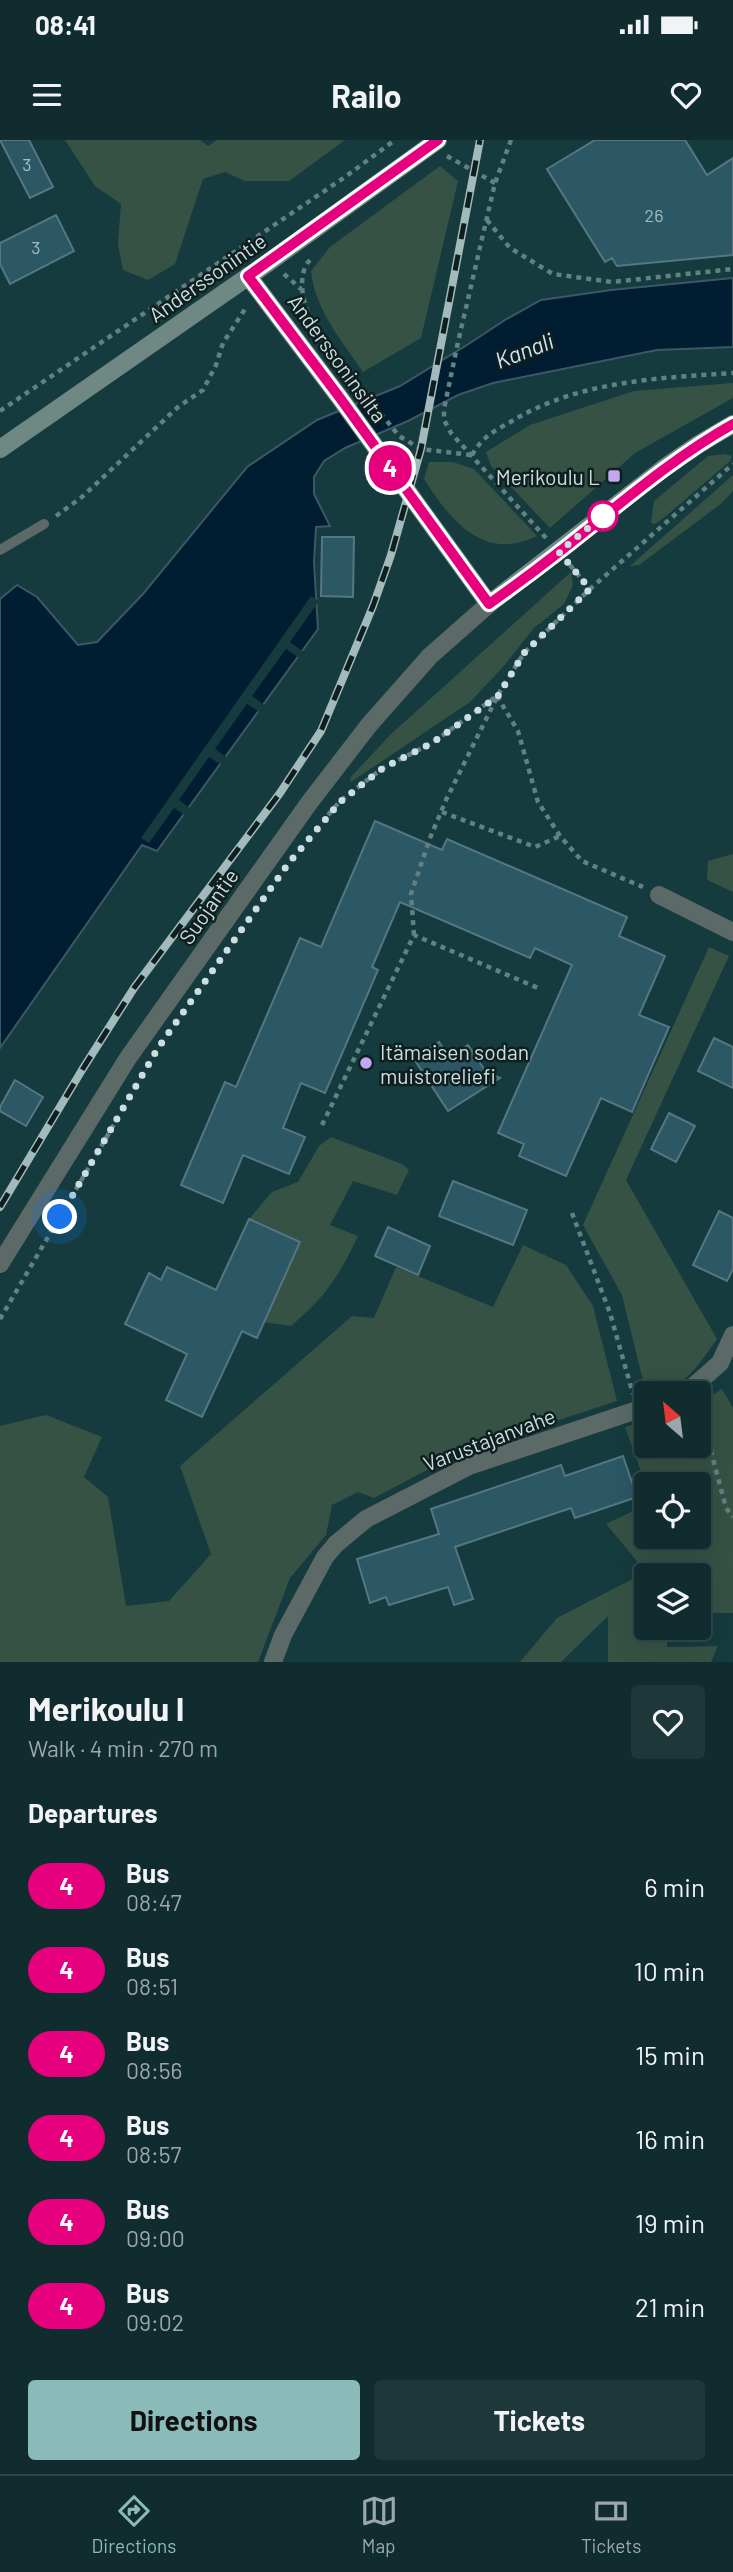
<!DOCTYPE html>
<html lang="en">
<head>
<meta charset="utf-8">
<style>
  body { margin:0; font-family:Barlow,sans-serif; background:#1e383a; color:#f1f3f6; height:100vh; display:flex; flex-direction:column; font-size:26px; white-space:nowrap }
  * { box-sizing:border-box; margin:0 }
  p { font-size:23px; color:#9ca7aa }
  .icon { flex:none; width:38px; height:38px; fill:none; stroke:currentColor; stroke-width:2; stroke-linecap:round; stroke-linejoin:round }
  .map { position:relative; height:1522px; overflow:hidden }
  .drawer { display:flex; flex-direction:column; background:#102c2e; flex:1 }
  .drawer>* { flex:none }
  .badge { padding:0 14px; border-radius:23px; font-size:24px; line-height:46px }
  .needle { width:46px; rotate:332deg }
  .fabs { position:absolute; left:634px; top:1241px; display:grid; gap:14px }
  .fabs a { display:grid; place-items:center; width:77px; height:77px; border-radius:7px; background:#102c2e; box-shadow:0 7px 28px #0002,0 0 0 2px #30484a; font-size:35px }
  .you { position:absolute; width:35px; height:35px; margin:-18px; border:5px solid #fff; border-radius:50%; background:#1a73e8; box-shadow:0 0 0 10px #1a73e833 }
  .map>.badge { position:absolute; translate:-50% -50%; box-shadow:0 0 0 4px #fff }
  h2 { padding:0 28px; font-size:26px; line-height:63px }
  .round { display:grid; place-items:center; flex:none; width:74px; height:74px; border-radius:7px; background:#1e383a }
  .headline { display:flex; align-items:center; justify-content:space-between; height:119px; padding:0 28px }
  h1 { font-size:33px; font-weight:700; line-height:52px }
  .cta { display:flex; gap:14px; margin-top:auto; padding:14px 28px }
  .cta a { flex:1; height:80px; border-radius:7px; background:#8bbbb9; color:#111; font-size:28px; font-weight:700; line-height:80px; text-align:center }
  .cta a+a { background:#1e383a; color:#f1f3f6 }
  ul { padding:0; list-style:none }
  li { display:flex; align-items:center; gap:21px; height:84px; padding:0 28px }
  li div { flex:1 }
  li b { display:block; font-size:26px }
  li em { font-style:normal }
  li .badge { min-width:77px; font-weight:700; text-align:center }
  .status { display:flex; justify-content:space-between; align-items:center; height:49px; padding:0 35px; background:#102c2e; direction:ltr }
  .status svg { height:19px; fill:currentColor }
  header { display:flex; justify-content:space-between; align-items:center; height:91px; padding:0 28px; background:#102c2e; font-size:32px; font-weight:700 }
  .tab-bar { display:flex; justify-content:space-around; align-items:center; height:98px; border-top:2px solid #30484a; background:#102c2e; font-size:19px; color:#9ca7aa }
  .tab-bar a { display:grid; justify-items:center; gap:4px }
  .tab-bar .current { color:#8bbbb9 }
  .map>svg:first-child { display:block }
  .green { fill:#365244 }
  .water { fill:#001d31; stroke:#3d5766; stroke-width:2 }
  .pier { fill:#153b3e }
  .building { fill:#2c5765; stroke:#557783; stroke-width:2 }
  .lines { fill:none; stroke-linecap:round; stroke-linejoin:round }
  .path { stroke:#628183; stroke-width:4.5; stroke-dasharray:5 5; stroke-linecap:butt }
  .service { stroke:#5b6a67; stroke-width:10 }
  .minor { stroke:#5b6a67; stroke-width:18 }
  .tertiary { stroke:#5b6a67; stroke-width:18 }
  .secondary { stroke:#6f8883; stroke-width:18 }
  .rail-casing { stroke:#a2babc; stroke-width:8 }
  .rail { stroke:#0f1f20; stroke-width:5; stroke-dasharray:16; stroke-linecap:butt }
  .line-casing { stroke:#fff; stroke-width:16 }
  .line { stroke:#e6007e; stroke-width:10 }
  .walk { stroke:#cbdfe1; stroke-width:7; stroke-dasharray:0 12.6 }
  .poi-dot { fill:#c2a7f2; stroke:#0f1f20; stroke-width:2.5 }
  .stop-dot { fill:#fff; stroke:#e6007e; stroke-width:3.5 }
  .labels { text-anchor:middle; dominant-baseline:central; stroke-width:5; stroke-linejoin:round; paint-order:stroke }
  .number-label { font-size:18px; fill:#a3bdc2 }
  .street-label { font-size:21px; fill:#cbdfe1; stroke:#0f1f20 }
  .poi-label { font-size:21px; fill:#cbdfe1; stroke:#0f1f20; text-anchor:end }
  .water-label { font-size:23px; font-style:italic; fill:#d0e6f7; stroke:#0f1f20 }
</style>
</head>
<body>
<div class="status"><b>08:41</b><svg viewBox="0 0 49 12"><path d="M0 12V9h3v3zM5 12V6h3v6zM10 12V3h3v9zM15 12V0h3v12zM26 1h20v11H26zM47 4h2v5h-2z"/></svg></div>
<header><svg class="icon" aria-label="menu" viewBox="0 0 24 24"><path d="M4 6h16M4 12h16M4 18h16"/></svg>Railo<svg class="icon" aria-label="heart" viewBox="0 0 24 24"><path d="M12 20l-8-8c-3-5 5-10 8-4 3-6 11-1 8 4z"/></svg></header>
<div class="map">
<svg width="733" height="1522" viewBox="0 0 733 1522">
  <rect width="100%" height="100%" fill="#153b3e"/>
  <g class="green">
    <path d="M 65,0 L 200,0 L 208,6 L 217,0 L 345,0 L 289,41 L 245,41 L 225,32 L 203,39 L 175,124 L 148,140 L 123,130 L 118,104 L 121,64 L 95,46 Z"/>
    <path d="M 440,26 L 458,41 L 421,198 L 363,232 C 342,201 315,170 311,131 L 330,107 Z"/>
    <path d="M 733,243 L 733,258 L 635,313 L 550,388 L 491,326 L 486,312 L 530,285 L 634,251 Z"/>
    <path d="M 724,314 L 732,316 L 730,321 L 666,376 L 655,384 L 651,383 L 654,361 L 708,316 Z"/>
    <path d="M 429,322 L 453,322 L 474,329 L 537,396 C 483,422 451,381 424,339 Z"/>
    <path d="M 733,335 L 733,351 L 722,363 L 639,425 L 630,426 Z"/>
    <path d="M 571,432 L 573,445 L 564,464 L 534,488 L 503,527 L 470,562 L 351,642 L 350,638 L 390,595 Z"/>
    <path d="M 733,714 L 733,752 L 707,740 L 708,721 Z"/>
    <path d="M 709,807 L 729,816 L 626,1040 L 717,1199 C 698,1225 683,1253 646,1253 L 622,1155 L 583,1085 Z"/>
    <path d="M 331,997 L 402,1024 L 409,1030 L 397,1055 L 353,1041 L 330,1085 L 358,1096 C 338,1138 326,1156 291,1186 L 264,1182 L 300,1102 L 249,1079 L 272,1052 L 298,1042 L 319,1006 Z"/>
    <path d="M 523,1105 L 566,1125 L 593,1166 L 617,1261 L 461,1312 L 374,1358 L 358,1352 L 332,1365 L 326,1395 L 290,1438 L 258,1522 L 0,1522 L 0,1286 L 46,1275 L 102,1297 L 84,1337 L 108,1357 L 126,1466 L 169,1461 L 211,1414 L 180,1326 L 352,1176 L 374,1178 L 396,1127 L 493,1167 Z"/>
    <path d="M 722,1249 L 733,1268 L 733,1473 L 698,1473 L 698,1435 L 646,1435 L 646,1488 L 668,1488 L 667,1507 L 718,1506 L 711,1522 L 608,1522 L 608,1476 L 561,1522 L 520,1522 L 557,1478 L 646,1432 L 606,1384 L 646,1365 L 646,1396 L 698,1396 L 698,1344 L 646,1345 L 625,1287 L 646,1281 L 646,1306 L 698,1306 L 698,1264 Z"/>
  </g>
  <path class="water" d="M 733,138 L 733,207 L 657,210 L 493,243 L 458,255 L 408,281 L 345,308 L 324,321 L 314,337 L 314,354 L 330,386 L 316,387 L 314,422 L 318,489 L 157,711 L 142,705 L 0,908 L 0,459 L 17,445 L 37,457 L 78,505 L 97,502 L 143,454 L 247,327 L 317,280 L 400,246 L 467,205 L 505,180 L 541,160 L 611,150 Z"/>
  <path class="pier" d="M 311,456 L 319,461 L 290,502 L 305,513 L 301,519 L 286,509 L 252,556 L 266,566 L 261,573 L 247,564 L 215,609 L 228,618 L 223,626 L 209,617 L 179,660 L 191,669 L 186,676 L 174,668 L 149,703 L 141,698 Z"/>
  <g class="building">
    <path d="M 0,0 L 29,0 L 53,47 L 30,58 Z"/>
    <path d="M 595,0 L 685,0 L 707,35 L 733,18 L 733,115 L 617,126 L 612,118 L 605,122 L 547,29 Z"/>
    <path d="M 56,75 L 74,111 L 10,144 L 0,124 L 0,103 Z"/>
    <path d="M 322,397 L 354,397 L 353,457 L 321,456 Z"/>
    <path d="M 375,681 L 442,710 L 447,699 L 627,777 L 619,796 L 665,816 L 639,875 L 669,887 L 632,972 L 601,958 L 566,1036 L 519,1016 L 524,1004 L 498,993 L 572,825 L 535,808 L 530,818 L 400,762 L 372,827 L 378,830 L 325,953 L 301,943 L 283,988 L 305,997 L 289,1034 L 243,1015 L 223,1063 L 181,1045 L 225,942 L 236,947 L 300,798 L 321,807 Z"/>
    <path d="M 714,898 L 733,907 L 733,948 L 698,931 Z"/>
    <path d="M 439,902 L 449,917 L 468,905 L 486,932 L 500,938 L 448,971 L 414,919 Z"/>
    <path d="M 15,940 L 43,957 L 26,986 L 0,971 L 0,967 Z"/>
    <path d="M 669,973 L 695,986 L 676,1022 L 651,1009 Z"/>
    <path d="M 453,1041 L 527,1070 L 513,1105 L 439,1076 Z"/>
    <path d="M 719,1071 L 733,1078 L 733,1129 L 727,1141 L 693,1125 Z"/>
    <path d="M 249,1079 L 300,1102 L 257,1198 L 242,1191 L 202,1277 L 166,1260 L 187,1214 L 125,1184 L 149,1133 L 161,1140 L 167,1127 L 216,1150 Z"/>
    <path d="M 388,1087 L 430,1106 L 418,1135 L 375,1116 Z"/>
    <path d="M 623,1316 L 637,1357 L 575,1378 L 571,1368 L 455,1407 L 473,1459 L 454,1465 L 448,1447 L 389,1465 L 386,1457 L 370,1463 L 357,1419 L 439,1394 L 431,1369 L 561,1325 L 565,1336 Z"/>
  </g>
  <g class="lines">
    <g class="path">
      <path d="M 511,0 L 495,43 L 458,202 L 444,269 L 444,280 L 451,293 L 546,398"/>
      <path d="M 447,16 L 495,43"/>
      <path d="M 487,80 L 510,108 L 553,134 L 612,142 L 733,129"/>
      <path d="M 310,120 C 295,135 304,171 315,187"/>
      <path d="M 284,134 L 301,149"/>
      <path d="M 362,250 L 399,296 L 421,309 L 471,315"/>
      <path d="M 0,271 L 345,37 L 395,0"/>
      <path d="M 472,315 C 483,296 493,292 512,281 C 578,241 658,238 733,233"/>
      <path d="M 56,376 L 82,357 L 178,267 L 203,250 L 216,225 L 223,203 L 247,166"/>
      <path d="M 570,425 L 590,449"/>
      <path d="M 497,556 L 518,591 L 538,662 L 560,696 L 582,721 L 643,747"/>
      <path d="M 442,672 L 535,707 L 560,696"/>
      <path d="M 328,675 L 340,661 L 383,628 L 432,603 L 497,556 L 524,513 L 590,449 L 733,324"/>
      <path d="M 414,795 L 411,754 L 430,698 L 446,660 L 497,557"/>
      <path d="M 322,985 L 414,795 L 538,848"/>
      <path d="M 572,1073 L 610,1173 L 633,1254"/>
      <path d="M 0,1179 L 116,981"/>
      <path d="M 698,1262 L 726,1368 L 733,1377"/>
    </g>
    <path class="service" d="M 0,410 L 44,384"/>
    <g class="minor">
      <path d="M 659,755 L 733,792"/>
      <path d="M 695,1245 L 720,1223 L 733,1195"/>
      <path d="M 273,1522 L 283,1495 L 325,1417 L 336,1404 L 366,1379 L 469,1326 L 637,1270"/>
    </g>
    <path class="tertiary" d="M 0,1124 L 128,918 L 309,663 L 369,585 L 430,516 L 489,464"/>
    <g class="secondary">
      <path d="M 248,136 L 340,258 L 489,464 L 664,328 L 699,304 L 733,284"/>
      <path d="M 0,309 L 269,122 L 438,0"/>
    </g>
    <g class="rail-casing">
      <path id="rail" d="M 0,1067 L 82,930 L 134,848 L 280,653 L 321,591 L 373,466 L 391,415 L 421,309 L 480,0"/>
    </g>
    <use href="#rail" class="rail"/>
  </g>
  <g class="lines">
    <g class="line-casing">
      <path id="line" d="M 438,0 L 248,136 L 340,258 L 489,464 C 513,447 536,430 559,412 C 616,368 669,320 733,284"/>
    </g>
    <use href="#line" class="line"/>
    <path class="walk" d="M 60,1077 L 158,908 L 288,724 L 340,662 L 383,628 L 432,603 L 498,556 L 524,513 L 590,449 L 559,412 L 610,370 L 603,376"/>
  </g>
  <g class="poi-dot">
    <rect x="607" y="329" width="14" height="14" rx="3.5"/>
    <circle cx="366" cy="923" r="7"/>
  </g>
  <circle class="stop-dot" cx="603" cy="376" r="14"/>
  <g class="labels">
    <g class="number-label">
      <text x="27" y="24">3</text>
      <text x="654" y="75">26</text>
      <text x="36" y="107">3</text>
    </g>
    <g class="street-label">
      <text transform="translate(207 137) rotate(-35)">Anderssonintie</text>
      <text transform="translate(338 218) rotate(54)">Anderssoninsilta</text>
      <text transform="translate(208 766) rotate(-55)">Suojantie</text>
      <text transform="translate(489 1299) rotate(-21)">Varustajanvahe</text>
    </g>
    <g class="poi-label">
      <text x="600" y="336">Merikoulu L</text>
      <text x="380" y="911" text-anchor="start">Itämaisen sodan<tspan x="380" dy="24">muistoreliefi</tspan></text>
    </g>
    <g class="water-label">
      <text transform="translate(524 210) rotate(-21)">Kanali</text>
    </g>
  </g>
</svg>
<div class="fabs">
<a><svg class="needle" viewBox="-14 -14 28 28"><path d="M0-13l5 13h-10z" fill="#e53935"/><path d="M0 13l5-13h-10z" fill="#9ca7aa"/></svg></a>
<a><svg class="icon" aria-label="locate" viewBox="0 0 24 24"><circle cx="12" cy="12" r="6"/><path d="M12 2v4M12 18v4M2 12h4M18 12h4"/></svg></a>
<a><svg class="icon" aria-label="layers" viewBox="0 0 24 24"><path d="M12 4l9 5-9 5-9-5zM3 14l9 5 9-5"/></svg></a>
</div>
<div class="you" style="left:60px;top:1077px"></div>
<b class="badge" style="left:390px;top:328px;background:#e6007e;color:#fff">4</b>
</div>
<section class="drawer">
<div class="headline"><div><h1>Merikoulu I</h1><p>Walk · 4 min · 270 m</p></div><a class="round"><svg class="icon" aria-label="heart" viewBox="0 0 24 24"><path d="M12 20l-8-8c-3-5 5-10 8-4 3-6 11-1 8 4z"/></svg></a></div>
<h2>Departures</h2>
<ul>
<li><span class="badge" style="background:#e6007e;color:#fff">4</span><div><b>Bus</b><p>08:47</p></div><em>6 min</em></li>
<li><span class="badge" style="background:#e6007e;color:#fff">4</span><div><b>Bus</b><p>08:51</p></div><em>10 min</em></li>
<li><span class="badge" style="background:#e6007e;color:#fff">4</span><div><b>Bus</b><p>08:56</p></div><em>15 min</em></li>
<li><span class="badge" style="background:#e6007e;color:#fff">4</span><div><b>Bus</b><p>08:57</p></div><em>16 min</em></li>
<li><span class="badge" style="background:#e6007e;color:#fff">4</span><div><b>Bus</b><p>09:00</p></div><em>19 min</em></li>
<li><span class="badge" style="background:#e6007e;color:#fff">4</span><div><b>Bus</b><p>09:02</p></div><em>21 min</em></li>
</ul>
<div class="cta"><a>Directions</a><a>Tickets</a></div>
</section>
<nav class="tab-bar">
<a class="current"><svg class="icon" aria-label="directions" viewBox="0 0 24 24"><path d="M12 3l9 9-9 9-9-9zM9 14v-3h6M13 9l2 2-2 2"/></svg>Directions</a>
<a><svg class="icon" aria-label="map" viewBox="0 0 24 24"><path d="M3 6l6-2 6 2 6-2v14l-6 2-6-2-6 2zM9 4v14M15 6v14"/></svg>Map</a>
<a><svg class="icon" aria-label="tickets" viewBox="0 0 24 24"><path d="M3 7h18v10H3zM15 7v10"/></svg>Tickets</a>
</nav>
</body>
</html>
